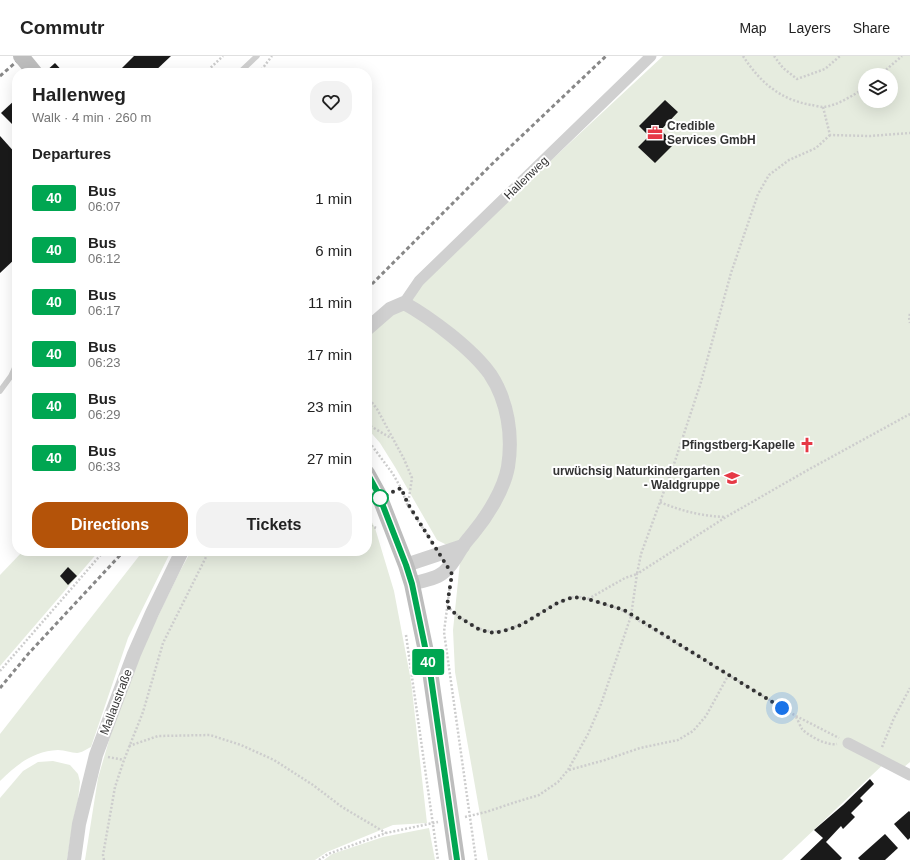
<!DOCTYPE html>
<html lang="en">
<head>
<meta charset="utf-8">
<style>
  body { margin:0; font-family:Arial,sans-serif; background:#f2f2f2; color:#222; height:100vh; display:flex; flex-direction:column; font-size:15px; white-space:nowrap }
  * { box-sizing:border-box; margin:0 }
  p { font-size:13px; color:#767676 }
  .icon { flex:none; width:22px; height:22px; fill:none; stroke:currentColor; stroke-width:2; stroke-linecap:round; stroke-linejoin:round }
  .map { position:relative; flex:1; overflow:hidden }
  .drawer { position:absolute; left:12px; top:12px; width:360px; height:488px; display:flex; flex-direction:column; background:#fff; border-radius:16px; box-shadow:0 4px 16px #0002 }
  .drawer>* { flex:none }
  .badge { padding:0 8px; border-radius:3px; font-size:14px; line-height:26px }
  .tools { position:absolute; left:858px; top:12px; display:grid; gap:8px }
  .tools a { display:grid; place-items:center; width:40px; height:40px; border-radius:50%; background:#fff; box-shadow:0 4px 16px #0002; font-size:20px }
  .you { position:absolute; width:20px; height:20px; margin:-10px; border:3px solid #fff; border-radius:50%; background:#1a73e8; box-shadow:0 0 0 6px #1a73e833 }
  .map>.badge { position:absolute; translate:-50% -50%; box-shadow:0 0 0 2px #fff }
  h2 { padding:0 20px; font-size:15px; line-height:36px }
  .round { display:grid; place-items:center; flex:none; width:42px; height:42px; border-radius:16px; background:#f2f2f2 }
  .headline { display:flex; align-items:center; justify-content:space-between; height:68px; padding:0 20px }
  h1 { font-size:19px; font-weight:600; line-height:30px }
  .button { display:flex; gap:8px; margin-top:auto; padding:8px 20px }
  .button a { flex:1; height:46px; border-radius:16px; background:#b45309; color:#fff; font-size:16px; font-weight:600; line-height:46px; text-align:center }
  .button a+a { background:#f2f2f2; color:#222 }
  ul { padding:0; list-style:none }
  li { display:flex; align-items:center; gap:12px; height:52px; padding:0 20px }
  li div { flex:1 }
  li b { display:block; font-size:15px }
  li em { font-style:normal }
  li .badge { min-width:44px; font-weight:700; text-align:center }
  header { display:flex; align-items:center; gap:24px; box-sizing:border-box; height:56px; padding:0 20px; background:#fff; border-bottom:1px solid #e0e0e0 }
  header strong { font-size:19px }
  nav { display:flex; gap:22px; margin-inline-start:auto; font-size:14px }
  .map>svg:first-child { display:block }
  .green { fill:#e6ecdf; fill-rule:evenodd }
  .building { fill:#1a1a1a }
  .lines { fill:none; stroke-linecap:round; stroke-linejoin:round }
  .path { stroke:#cdcdcd; stroke-width:2.5; stroke-dasharray:2 2; stroke-linecap:butt }
  .service { stroke:#d0d0d0; stroke-width:5.5 }
  .minor { stroke:#d0d0d0; stroke-width:11 }
  .tertiary { stroke:#d0d0d0; stroke-width:14 }
  .secondary { stroke:#bdbdbd; stroke-width:16 }
  .rail { stroke:#888; stroke-width:3; stroke-dasharray:4 3; stroke-linecap:butt }
  .secondary-bridge { stroke:#bdbdbd; stroke-width:16 }
  .line-casing { stroke:#fff; stroke-width:9 }
  .line { stroke:#00a651; stroke-width:6 }
  .walk { stroke:#333; stroke-width:4; stroke-dasharray:0 7.2 }
  .stop-dot { fill:#fff; stroke:#00a651; stroke-width:2 }
  .labels { text-anchor:middle; dominant-baseline:central; stroke-width:4; stroke-linejoin:round; paint-order:stroke }
  .poi-label { font-size:12px; font-weight:bold; fill:#333; stroke:#fff; text-anchor:end }
  .street-label { font-size:12px; fill:#333; stroke:#fff }
</style>
</head>
<body>
<header>
<strong>Commutr</strong>
<nav><a>Map</a><a>Layers</a><a>Share</a></nav>
</header>
<div class="map">
<svg width="910" height="804" viewBox="0 0 910 804">
  <rect width="100%" height="100%" fill="#fff"/>
  <g class="green">
    <path d="M 663,0 L 910,0 L 910,706 L 904,711 L 889,703 L 782,804 L 488,804 L 455,616 L 453,574 L 461,496 L 437,484 L 395,411 L 380,387 L 367,372 L 367,276 ZM 865,19 L 891,19 L 891,45 L 865,45 Z"/>
    <path d="M 367,457 L 375,472 L 394,535 L 411,625 L 427,767 L 393,769 L 327,796 L 315,804 L 85,804 L 98,722 L 112,674 L 143,591 L 179,517 L 191,495 L 367,495 Z"/>
    <path d="M 23,495 L 99,495 L 0,610 L 0,519 Z"/>
    <path d="M 143,495 L 171,495 L 128,582 L 91,691 C 87,693 81,697 77,697 C 71,697 65,694 58,694 C 34,695 17,708 0,725 L 0,678 Z"/>
    <path d="M 53,705 L 70,709 L 78,718 L 80,726 L 78,744 L 73,765 L 67,804 L 0,804 L 0,742 L 23,715 L 38,706 Z"/>
    <path d="M 429,772 L 435,804 L 324,804 L 332,798 L 383,781 Z"/>
  </g>
  <g class="building">
    <path d="M 134,0 L 171,0 L 153,17 L 117,17 Z"/>
    <path d="M 55,7 L 64,17 L 44,17 Z"/>
    <path d="M 17,42 L 17,65 L 13,69 L 1,57 Z"/>
    <path d="M 665,44 L 678,56 L 661,74 L 674,88 L 655,107 L 638,91 L 649,80 L 639,70 Z"/>
    <path d="M 0,80 L 17,99 L 17,201 L 0,217 Z"/>
    <path d="M 68,511 L 77,520 L 68,529 L 60,520 Z"/>
    <path d="M 870,723 L 874,728 L 860,742 L 863,745 L 851,757 L 855,761 L 843,773 L 841,770 L 826,786 L 842,802 L 840,804 L 800,804 L 823,782 L 814,774 L 843,749 Z"/>
    <path d="M 909,755 L 910,756 L 910,782 L 908,784 L 894,768 Z"/>
    <path d="M 885,778 L 898,792 L 885,804 L 860,804 L 858,802 Z"/>
  </g>
  <g class="lines">
    <g class="path">
      <path d="M 743,0 C 760,26 779,43 811,49 C 814,49 819,51 823,51 C 837,50 853,39 865,32"/>
      <path d="M 774,0 L 783,12 L 797,23 L 825,13 L 840,0"/>
      <path d="M 205,17 L 223,0"/>
      <path d="M 259,17 L 272,0"/>
      <path d="M 880,19 L 902,0"/>
      <path d="M 823,51 L 830,79 L 870,80 L 910,77"/>
      <path d="M 910,258 L 909,261 L 910,267"/>
      <path d="M 367,340 L 377,353 L 404,403 L 412,422 L 408,448"/>
      <path d="M 367,368 L 391,382"/>
      <path d="M 367,383 L 393,418 L 401,432 L 407,448 L 432,486"/>
      <path d="M 660,446 C 681,455 702,460 725,461"/>
      <path d="M 367,468 L 376,472"/>
      <path d="M 450,529 L 444,576 L 476,804"/>
      <path d="M 588,543 L 625,522 L 637,518 L 641,498 L 675,405 L 701,326 L 731,217 L 758,138 L 769,119 L 789,104 L 816,92 L 830,79"/>
      <path d="M 447,550 C 485,585 501,581 544,555 C 553,550 563,543 574,541 C 583,540 594,545 603,548 C 613,551 622,553 631,560 L 796,660 L 839,682"/>
      <path d="M 406,579 L 438,804"/>
      <path d="M 0,615 L 104,495"/>
      <path d="M 796,661 C 798,664 800,670 802,673 C 809,680 827,690 837,688"/>
      <path d="M 129,690 L 158,680 L 210,679 L 241,689 L 274,704 L 313,729 L 342,751 L 386,777"/>
      <path d="M 882,691 L 894,662 L 910,632"/>
      <path d="M 108,701 L 124,704"/>
      <path d="M 569,714 L 605,704 L 640,692 L 678,684 L 693,675 L 706,660 L 729,618"/>
      <path d="M 465,761 L 486,756 L 516,746 L 539,739 L 558,726 L 568,714 L 588,678 L 601,648 L 631,560 L 637,518 L 726,461 L 806,415 L 910,358"/>
      <path d="M 104,804 L 103,799 L 115,731 L 124,704 L 143,656 L 163,587 L 209,495"/>
      <path d="M 319,804 L 328,798 L 386,777 L 438,766"/>
    </g>
    <g class="service">
      <path d="M 239,17 L 257,0"/>
      <path d="M 0,335 L 11,320 L 17,307"/>
    </g>
    <g class="minor">
      <path d="M 404,247 L 419,225 L 651,0"/>
      <path d="M 848,687 L 910,719"/>
    </g>
    <g class="tertiary">
      <path d="M 367,273 L 390,253 L 404,247 C 431,262 472,293 490,318 C 508,345 513,380 508,411 C 504,433 488,459 474,476 C 471,480 466,485 463,490 C 456,500 450,514 438,520 C 430,524 420,525 412,528"/>
      <path d="M 406,509 L 463,490"/>
      <path d="M 74,804 L 79,768 L 96,699 L 134,598 L 152,557 L 182,495"/>
    </g>
    <path class="secondary" d="M 367,417 L 378,437 L 406,509 L 412,528 L 430,615 L 457,804"/>
    <g class="rail">
      <path d="M 0,20 L 23,0"/>
      <path d="M 367,233 L 491,109 L 606,0"/>
      <path d="M 0,632 L 29,597 L 124,495"/>
    </g>
    <path class="secondary-bridge" d="M 21,0 L 35,17"/>
  </g>
  <g class="lines">
    <g class="line-casing">
      <path id="line" d="M 367,417 L 378,437 L 406,509 L 412,528 L 430,615 L 457,804"/>
    </g>
    <use href="#line" class="line"/>
    <path class="walk" d="M 380,442 L 401,432 L 408,448 L 452,518 L 447,550 L 459,561 L 480,574 L 494,577 L 504,575 L 521,569 L 559,546 L 574,541 L 588,543 L 624,554 L 782,652"/>
  </g>
  <defs>
    <g id="office-bare" transform="scale(1.2)"><path d="M-6-3h4V-5.5h4V-3h4V5H-6ZM-1-4.5V-3h2v-1.5ZM-6 0V1H6V0Z" fill="#e63946" stroke="#fff" stroke-width="2.5" paint-order="stroke"/></g>
    <g id="church-bare" transform="scale(1.2)"><path d="M-1.2-6h2.4v3.5h3.3v2.4h-3.3V6h-2.4V-.1h-3.3v-2.4h3.3Z" fill="#e63946" stroke="#fff" stroke-width="2.5" paint-order="stroke"/></g>
    <g id="school-bare" transform="scale(1.2)"><path d="M0-5L7-2L0 1L-7-2ZM-4 1L0 2.5L4 1V4Q0 6-4 4Z" fill="#e63946" stroke="#fff" stroke-width="2.5" paint-order="stroke"/></g>
  </defs>
  <g fill-rule="evenodd">
    <use href="#office-bare" x="655" y="77"/>
    <use href="#church-bare" x="807" y="389"/>
    <use href="#school-bare" x="732" y="422"/>
  </g>
  <circle class="stop-dot" cx="380" cy="442" r="8"/>
  <g class="labels">
    <g class="poi-label">
      <text x="667" y="70" text-anchor="start">Credible<tspan x="667" dy="14">Services GmbH</tspan></text>
      <text x="795" y="389">Pfingstberg-Kapelle</text>
      <text x="720" y="415">urwüchsig Naturkindergarten<tspan x="720" dy="14">- Waldgruppe</tspan></text>
    </g>
    <g class="street-label">
      <text transform="translate(526 122) rotate(-44)">Hallenweg</text>
      <text transform="translate(116 646) rotate(-69)">Mallaustraße</text>
    </g>
  </g>
</svg>
<div class="tools">
<a><svg class="icon" aria-label="layers" viewBox="0 0 24 24"><path d="M12 4l9 5-9 5-9-5zM3 14l9 5 9-5"/></svg></a>
</div>
<div class="you" style="left:782px;top:652px"></div>
<b class="badge" style="left:428px;top:606px;background:#00a651;color:#fff">40</b>
<section class="drawer">
<div class="headline"><div><h1>Hallenweg</h1><p>Walk · 4 min · 260 m</p></div><a class="round"><svg class="icon" aria-label="heart" viewBox="0 0 24 24"><path d="M12 20l-8-8c-3-5 5-10 8-4 3-6 11-1 8 4z"/></svg></a></div>
<h2>Departures</h2>
<ul>
<li><span class="badge" style="background:#00a651;color:#fff">40</span><div><b>Bus</b><p>06:07</p></div><em>1 min</em></li>
<li><span class="badge" style="background:#00a651;color:#fff">40</span><div><b>Bus</b><p>06:12</p></div><em>6 min</em></li>
<li><span class="badge" style="background:#00a651;color:#fff">40</span><div><b>Bus</b><p>06:17</p></div><em>11 min</em></li>
<li><span class="badge" style="background:#00a651;color:#fff">40</span><div><b>Bus</b><p>06:23</p></div><em>17 min</em></li>
<li><span class="badge" style="background:#00a651;color:#fff">40</span><div><b>Bus</b><p>06:29</p></div><em>23 min</em></li>
<li><span class="badge" style="background:#00a651;color:#fff">40</span><div><b>Bus</b><p>06:33</p></div><em>27 min</em></li>
</ul>
<div class="button"><a>Directions</a><a>Tickets</a></div>
</section>
</div>
</body>
</html>
